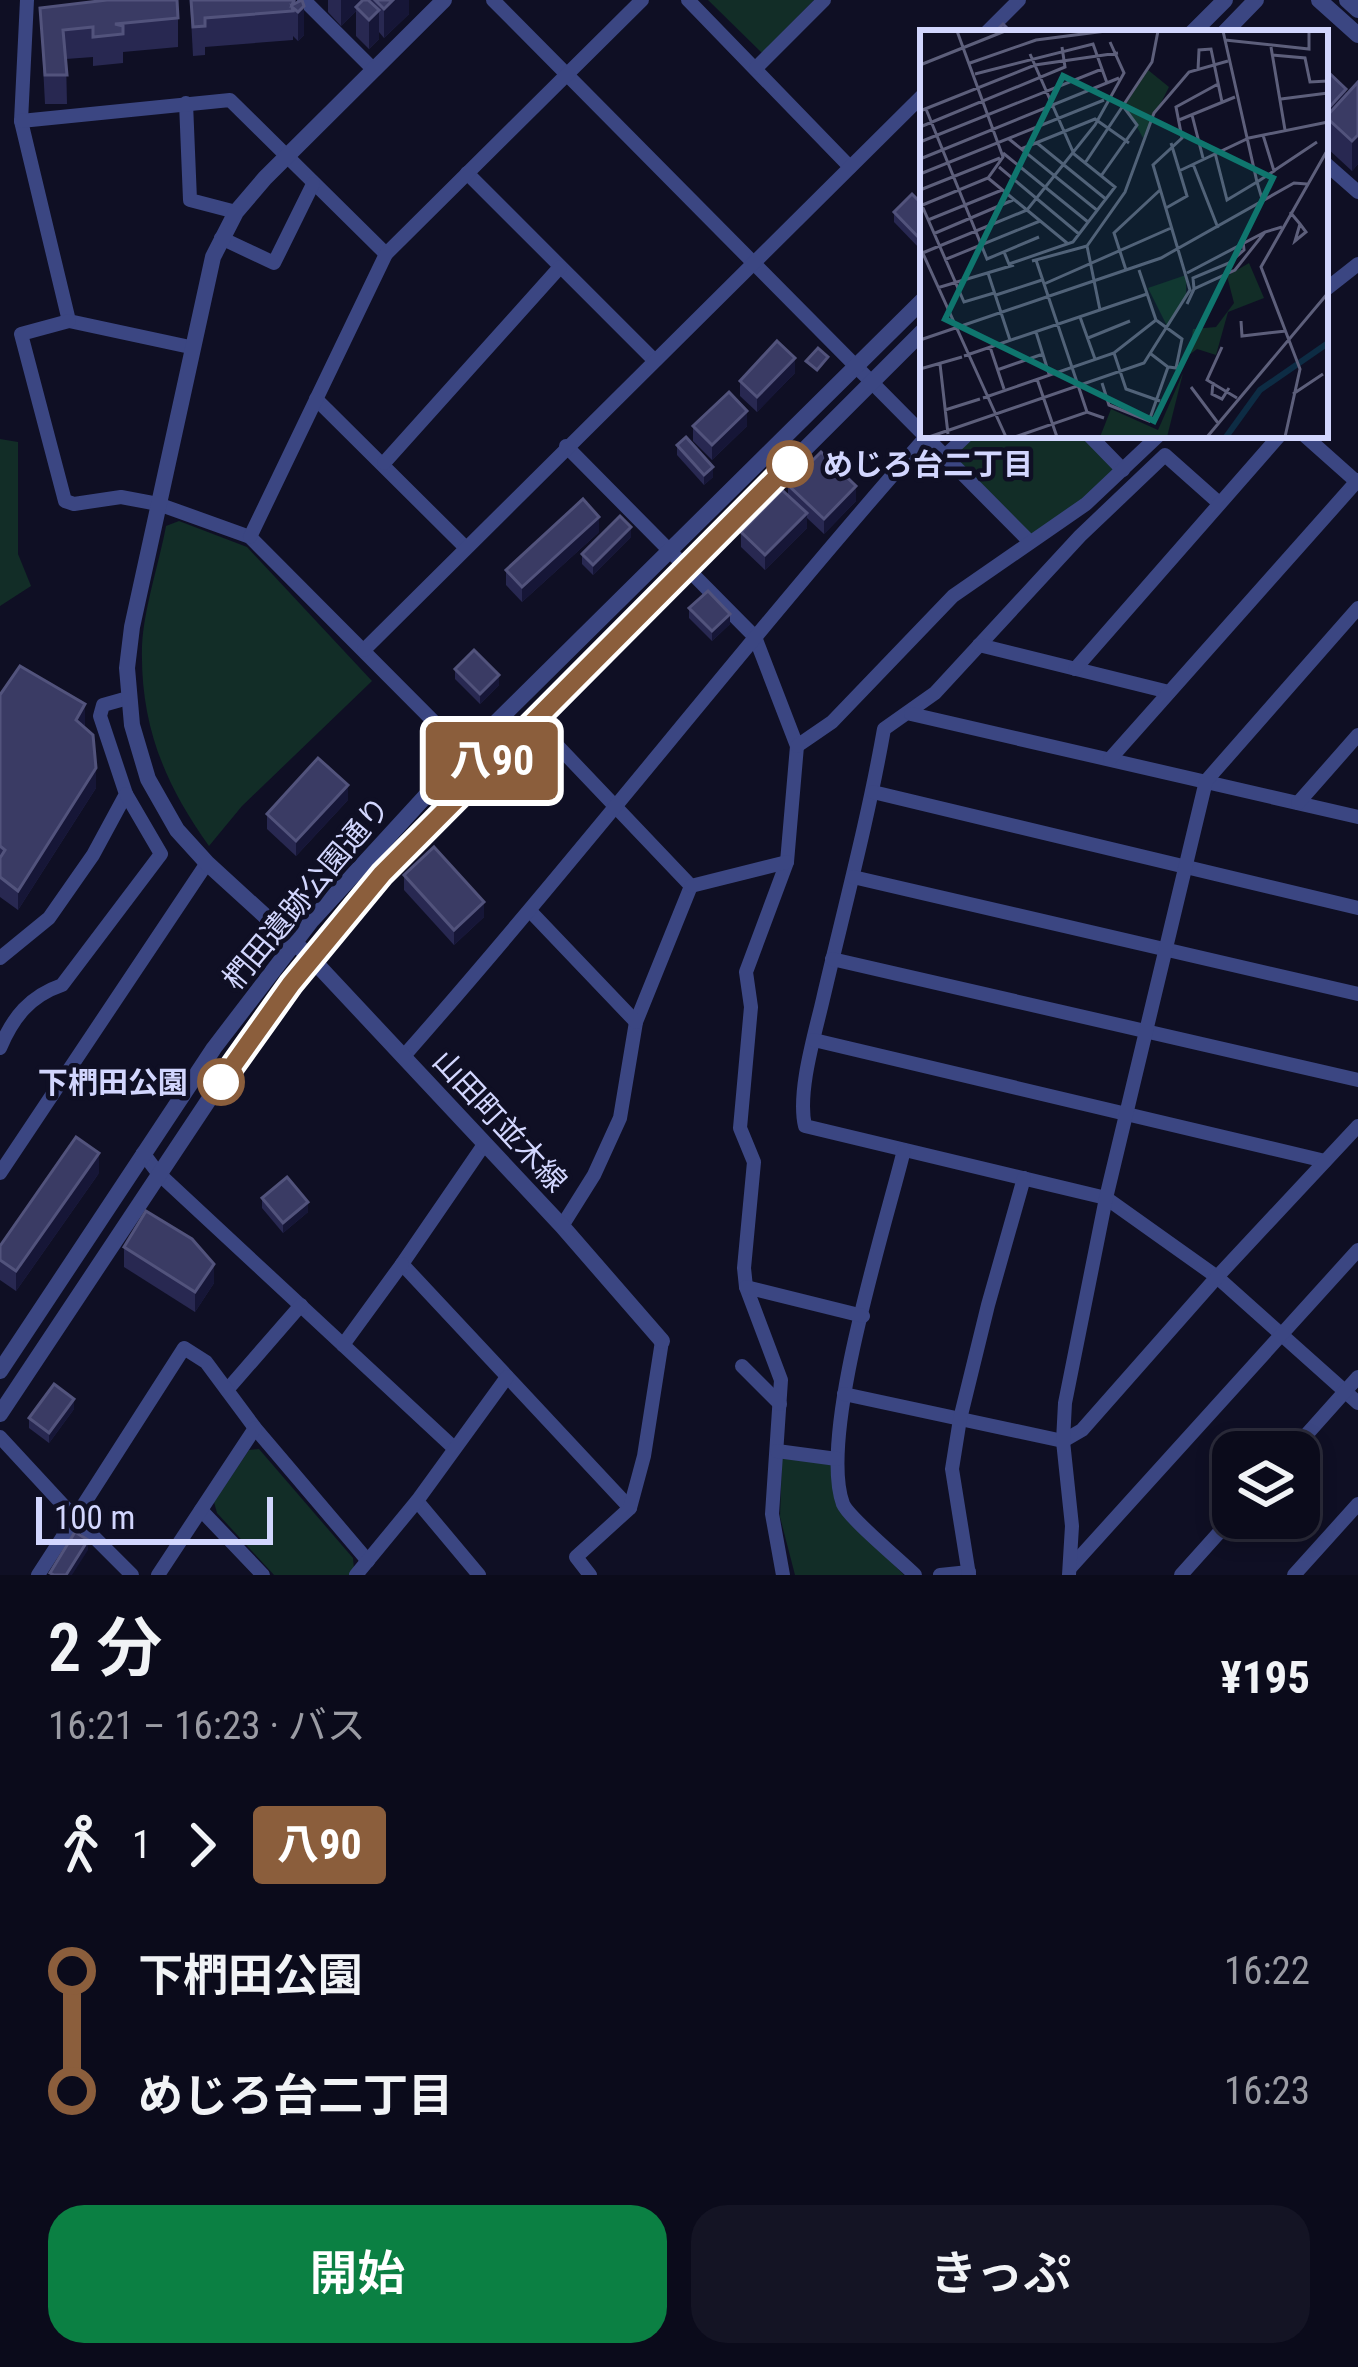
<!DOCTYPE html>
<html lang="ja">
<head>
<meta charset="utf-8">
<style>
  body { margin:0; font-family:"Roboto Condensed","Noto Sans JP",sans-serif; background:#141424; color:#f1f3f6; height:100vh; display:flex; flex-direction:column; font-size:45px; white-space:nowrap }
  * { box-sizing:border-box; margin:0 }
  p { font-size:39px; color:#9a9ba3 }
  .icon { flex:none; width:66px; height:66px; fill:none; stroke:currentColor; stroke-width:2; stroke-linecap:round; stroke-linejoin:round }
  .map { position:relative; height:1575px; overflow:hidden }
  .sheet { display:flex; flex-direction:column; background:#0b0b1b; flex:1 }
  .sheet>* { flex:none }
  .badge { padding:0 24px; border-radius:9px; font-size:42px; line-height:78px }
  .tools { position:absolute; left:1212px; top:1431px; display:grid; gap:24px }
  .tools a { display:grid; place-items:center; width:108px; height:108px; border-radius:24px; background:#0b0b1b; box-shadow:0 6px 18px #0003,0 0 0 3px #2b2b3a; font-size:60px }
  .scale { position:absolute; left:36px; bottom:30px; width:237px; box-sizing:border-box; padding-left:12px; border:6px solid #d2d6fe; border-top:0; font-size:33px; line-height:42px; white-space:nowrap; color:#d2d6fe; -webkit-text-stroke:9px #0f0f24; paint-order:stroke }
  .map>.badge { position:absolute; translate:-50% -50%; box-shadow:0 0 0 6px #fff }
  .legs { display:flex; align-items:center; gap:18px; height:132px; padding:0 48px; font-size:39px }
  .legs p { margin-inline-start:auto }
  .headline { display:flex; align-items:center; justify-content:space-between; height:204px; padding:0 48px }
  h1 { font-size:66px; font-weight:600; line-height:90px }
  .action { display:flex; gap:24px; margin-top:auto; padding:24px 48px }
  .action a { flex:1; height:138px; border-radius:36px; background:#0b8043; color:#fff; font-size:48px; font-weight:600; line-height:138px; text-align:center }
  .action a+a { background:#141424; color:#f1f3f6 }
  ul { padding:0 48px; list-style:none }
  li { display:flex; align-items:center; gap:42px; height:120px; font-size:45px }
  li i { display:grid; place-items:center; width:18px; height:100%; margin:0 15px; background:currentColor }
  li i::after { content:''; width:30px; height:30px; margin:-15px; border:9px solid; border-radius:50%; background:#0b0b1b }
  li p { margin-inline-start:auto }
  li:first-child i { background:linear-gradient(#0000 50%,currentColor 0) }
  li:last-child i { background:linear-gradient(currentColor 50%,#0000 0) }
  .map>svg:first-child { display:block }
  .green { fill:#122d27 }
  .lines { fill:none; stroke-linecap:round; stroke-linejoin:round }
  .minor { stroke:#3b4682; stroke-width:14 }
  .tertiary { stroke:#3b4682; stroke-width:16 }
  .wall { fill:#282851 }
  .shaded-wall { fill:#161637 }
  .building { fill:#3a3b64; stroke:#52537c; stroke-width:3 }
  .line-1-casing { stroke:#fff; stroke-width:27 }
  .line-1 { stroke:#8b5e3c; stroke-width:18 }
  .stop-1-dot { fill:#fff; stroke:#8b5e3c; stroke-width:6 }
  .labels { text-anchor:middle; dominant-baseline:central; stroke-width:9; stroke-linejoin:round; paint-order:stroke }
  .stop-label { font-size:30px; font-weight:bold; fill:#d2d6fe; stroke:#0f0f24; text-anchor:start }
  .street-label { font-size:30px; fill:#d2d6fe; stroke:#0f0f24 }
  .inset-river { fill:none; stroke:#0d2c44; stroke-width:6 }
  .inset-road { fill:none; stroke:#5d5f7b; stroke-width:3 }
  .view { fill:#0f766e; fill-opacity:0.15; stroke:#0f766e; stroke-width:6 }
  .inset-edge { fill:none; stroke:#d2d6fe; stroke-width:6 }
</style>
</head>
<body>
<div class="map">
<svg width="1358" height="1575" viewBox="0 0 1358 1575">
  <rect width="100%" height="100%" fill="#0f0f24"/>
  <g class="green">
    <path d="M 708,0 L 814,0 L 762,53 Z"/>
    <path d="M 967,435 L 1089,435 L 1123,470 L 1030,542 L 946,455 Z"/>
    <path d="M 0,439 L 18,442 L 18,554 L 31,586 L 0,606 Z"/>
    <path d="M 179,521 L 247,547 L 372,681 L 242,806 L 209,846 C 164,783 140,724 142,646 C 144,607 159,564 166,526 Z"/>
    <path d="M 259,1449 L 353,1558 L 354,1570 L 350,1575 L 274,1575 L 217,1513 L 214,1502 L 249,1450 Z"/>
    <path d="M 782,1457 L 833,1464 L 839,1510 L 904,1575 L 795,1575 L 780,1517 Z"/>
  </g>
  <g class="lines">
    <g class="minor">
      <path d="M 27,0 L 21,121 L 69,321 L 190,347"/>
      <path d="M 304,0 L 374,70"/>
      <path d="M 493,0 L 923,434"/>
      <path d="M 688,0 L 850,167"/>
      <path d="M 986,33 L 1019,0"/>
      <path d="M 756,68 L 824,0"/>
      <path d="M 186,103 L 190,200 L 236,212"/>
      <path d="M 21,121 L 230,100 L 386,254"/>
      <path d="M 1325,163 L 1358,192"/>
      <path d="M 467,173 L 654,360"/>
      <path d="M 221,238 L 274,263 L 313,184"/>
      <path d="M 1325,290 L 1358,264"/>
      <path d="M 69,321 L 21,334 L 65,501 L 74,504 L 121,497 L 158,504 L 250,537 L 465,753"/>
      <path d="M 316,399 L 464,546"/>
      <path d="M 924,435 L 1030,542"/>
      <path d="M 1089,435 L 1123,470"/>
      <path d="M 1304,435 L 1358,483"/>
      <path d="M 566,446 L 755,637 L 797,746 L 787,862 L 746,972 L 751,1007 L 740,1128 L 754,1162 L 744,1268 L 746,1287 L 781,1380 L 772,1514 L 783,1575"/>
      <path d="M 946,455 L 967,435"/>
      <path d="M 384,463 L 560,267"/>
      <path d="M 1219,503 L 1165,455 L 1080,536 L 935,693 L 884,729 C 868,820 844,909 823,999 C 815,1034 797,1092 805,1126 L 1106,1198 L 1217,1277 L 1358,1403"/>
      <path d="M 250,537 L 386,254 L 642,0"/>
      <path d="M 979,645 L 1169,692"/>
      <path d="M 364,650 L 923,95"/>
      <path d="M 1075,669 L 1280,435"/>
      <path d="M 911,714 L 1358,817"/>
      <path d="M 533,720 L 691,886 L 636,1022 L 620,1118 L 594,1175 L 562,1226"/>
      <path d="M 797,746 L 832,722 L 953,596 L 1086,504 L 1159,435"/>
      <path d="M 1110,759 L 1358,480"/>
      <path d="M 873,792 L 1358,908"/>
      <path d="M 1298,803 L 1358,735"/>
      <path d="M 853,877 L 1358,994"/>
      <path d="M 691,886 L 787,862"/>
      <path d="M 531,912 L 636,1022"/>
      <path d="M 0,958 L 49,918 L 93,855 L 126,794 L 100,716 L 103,705 L 128,698"/>
      <path d="M 832,959 L 1358,1080"/>
      <path d="M 814,1040 L 1325,1161"/>
      <path d="M 0,1048 C 13,1017 30,996 62,985 L 161,854 L 126,794"/>
      <path d="M 403,1057 C 582,854 747,640 926,437"/>
      <path d="M 483,1146 L 402,1264 L 630,1508"/>
      <path d="M 904,1150 C 885,1227 818,1436 843,1504 C 849,1518 901,1561 915,1575"/>
      <path d="M 143,1153 L 158,1173 L 454,1448"/>
      <path d="M 0,1173 L 207,863"/>
      <path d="M 746,1287 L 863,1316"/>
      <path d="M 343,1345 L 402,1264"/>
      <path d="M 742,1366 L 780,1404"/>
      <path d="M 227,1390 L 301,1305"/>
      <path d="M 844,1394 L 1063,1441 L 1082,1430 L 1217,1277 L 1358,1126"/>
      <path d="M 0,1437 L 75,1518 L 184,1348 L 206,1362 L 255,1428 L 368,1561"/>
      <path d="M 777,1451 L 837,1459"/>
      <path d="M 1291,1452 L 1358,1377"/>
      <path d="M 417,1501 L 479,1575"/>
      <path d="M 201,1510 L 263,1575"/>
      <path d="M 1070,1568 L 1358,1250"/>
      <path d="M 38,1575 L 75,1518 L 132,1575"/>
      <path d="M 158,1575 L 255,1428"/>
      <path d="M 356,1575 L 417,1501 L 507,1377"/>
      <path d="M 590,1575 L 576,1557 L 630,1508 L 644,1456 L 662,1341"/>
      <path d="M 940,1575 L 969,1572"/>
      <path d="M 969,1575 L 952,1469 L 960,1419 L 988,1305 L 1024,1178"/>
      <path d="M 1069,1575 L 1072,1526 L 1063,1441 L 1065,1403 L 1106,1198 L 1206,781 L 1358,608"/>
      <path d="M 1181,1575 L 1233,1517"/>
      <path d="M 1294,1575 L 1358,1504"/>
    </g>
    <g class="tertiary">
      <path d="M 444,0 L 265,178 L 236,212 L 213,257 L 132,627 L 127,668 L 132,725 L 148,779 L 177,830 L 207,863 L 311,958 L 562,1226 L 662,1341"/>
      <path d="M 1319,0 L 1358,35"/>
      <path d="M 1347,0 L 1358,10"/>
      <path d="M 1192,33 L 1225,0"/>
      <path d="M 1224,33 L 1256,0"/>
      <path d="M 0,1371 L 214,1048 L 312,920 L 465,753 L 923,300"/>
      <path d="M 0,1414 L 216,1089 L 337,926 L 484,770 L 923,331"/>
    </g>
  </g>
  <g class="wall">
    <path d="M 190,0 L 296,0 L 304,35 L 298,41 L 293,36 L 293,40 L 205,47 L 205,55 L 193,56 Z"/>
    <path d="M 328,0 L 409,0 L 409,14 L 384,38 L 379,32 L 379,39 L 369,49 L 356,36 L 356,11 L 341,26 L 328,12 Z"/>
    <path d="M 40,8 L 178,18 L 178,47 L 123,52 L 123,63 L 93,66 L 93,57 L 66,59 L 67,104 L 45,104 Z"/>
    <path d="M 1325,69 L 1346,95 L 1358,82 L 1358,164 L 1352,171 L 1326,147 Z"/>
    <path d="M 923,205 L 923,249 L 921,250 L 894,222 L 894,212 Z"/>
    <path d="M 795,373 L 757,412 L 740,396 L 740,381 Z"/>
    <path d="M 693,426 L 747,426 L 712,460 L 693,441 Z"/>
    <path d="M 677,445 L 713,477 L 704,485 L 677,455 Z"/>
    <path d="M 788,485 L 856,501 L 824,534 L 807,518 L 807,528 L 765,570 L 741,547 L 741,532 L 788,496 Z"/>
    <path d="M 599,532 L 522,602 L 506,585 L 506,570 Z"/>
    <path d="M 631,537 L 593,575 L 582,564 L 582,554 Z"/>
    <path d="M 689,608 L 730,624 L 712,641 L 689,618 Z"/>
    <path d="M 455,669 L 499,685 L 480,704 L 455,679 Z"/>
    <path d="M 0,695 L 85,723 L 84,727 L 96,788 L 18,910 L 0,897 Z"/>
    <path d="M 348,800 L 296,856 L 267,829 L 267,814 Z"/>
    <path d="M 404,875 L 484,917 L 454,945 L 404,890 Z"/>
    <path d="M 99,1173 L 16,1291 L 0,1280 L 0,1246 Z"/>
    <path d="M 262,1198 L 308,1212 L 283,1233 L 262,1208 Z"/>
    <path d="M 124,1247 L 214,1283 L 195,1312 L 124,1267 Z"/>
    <path d="M 74,1409 L 49,1443 L 29,1428 L 29,1418 Z"/>
  </g>
  <g class="shaded-wall">
    <path d="M 341,0 L 361,0 L 361,6 L 356,7 L 356,11 L 341,26 Z"/>
    <path d="M 393,0 L 409,0 L 409,14 L 384,38 L 384,9 Z"/>
    <path d="M 304,6 L 304,35 L 298,41 L 298,12 Z"/>
    <path d="M 379,10 L 379,39 L 369,49 L 369,20 Z"/>
    <path d="M 1346,89 L 1346,104 L 1326,117 L 1325,127 L 1325,112 Z"/>
    <path d="M 1358,135 L 1358,164 L 1352,171 L 1352,141 Z"/>
    <path d="M 795,358 L 795,373 L 757,412 L 757,397 Z"/>
    <path d="M 747,411 L 747,426 L 712,460 L 712,445 Z"/>
    <path d="M 713,467 L 713,477 L 704,485 L 704,475 Z"/>
    <path d="M 856,486 L 856,501 L 824,534 L 824,519 Z"/>
    <path d="M 807,513 L 807,528 L 765,570 L 765,555 Z"/>
    <path d="M 599,517 L 599,532 L 522,602 L 522,587 Z"/>
    <path d="M 631,527 L 631,537 L 593,575 L 593,565 Z"/>
    <path d="M 730,614 L 730,624 L 712,641 L 712,631 Z"/>
    <path d="M 499,675 L 499,685 L 480,704 L 480,694 Z"/>
    <path d="M 85,704 L 85,723 L 76,740 L 76,720 Z"/>
    <path d="M 96,768 L 96,788 L 18,910 L 18,891 Z"/>
    <path d="M 348,785 L 348,800 L 296,856 L 296,841 Z"/>
    <path d="M 484,902 L 484,917 L 454,945 L 454,930 Z"/>
    <path d="M 99,1153 L 99,1173 L 16,1291 L 16,1271 Z"/>
    <path d="M 308,1202 L 308,1212 L 283,1233 L 283,1223 Z"/>
    <path d="M 214,1264 L 214,1283 L 195,1312 L 195,1292 Z"/>
    <path d="M 74,1399 L 74,1409 L 49,1443 L 49,1433 Z"/>
    <path d="M 88,1540 L 88,1550 L 72,1575 L 66,1575 Z"/>
  </g>
  <g class="building">
    <path d="M 107,0 L 177,0 L 178,18 L 115,24 L 123,26 L 123,34 L 93,37 L 93,27 L 63,30 L 67,75 L 45,75 L 40,8 Z"/>
    <path d="M 191,0 L 294,0 L 292,5 L 302,0 L 304,6 L 298,12 L 292,7 L 293,11 L 205,18 L 205,26 L 193,27 Z"/>
    <path d="M 363,0 L 368,0 L 379,10 L 369,20 L 356,7 Z"/>
    <path d="M 375,0 L 393,0 L 384,9 Z"/>
    <path d="M 1003,24 L 1012,33 L 994,33 Z"/>
    <path d="M 1325,69 L 1346,89 L 1325,112 Z"/>
    <path d="M 1358,82 L 1358,135 L 1352,141 L 1326,117 Z"/>
    <path d="M 912,194 L 923,205 L 923,239 L 921,240 L 894,212 Z"/>
    <path d="M 777,341 L 795,358 L 757,397 L 740,381 Z"/>
    <path d="M 818,348 L 828,357 L 817,370 L 806,361 Z"/>
    <path d="M 729,392 L 747,411 L 712,445 L 693,426 Z"/>
    <path d="M 686,437 L 713,467 L 704,475 L 677,445 Z"/>
    <path d="M 821,452 L 856,486 L 824,519 L 788,485 Z"/>
    <path d="M 782,490 L 807,513 L 765,555 L 741,532 Z"/>
    <path d="M 583,499 L 599,517 L 522,587 L 506,570 Z"/>
    <path d="M 620,516 L 631,527 L 593,565 L 582,554 Z"/>
    <path d="M 708,591 L 730,614 L 712,631 L 689,608 Z"/>
    <path d="M 474,650 L 499,675 L 480,694 L 455,669 Z"/>
    <path d="M 20,666 L 85,704 L 76,720 L 93,735 L 96,768 L 18,891 L 0,877 L 0,858 L 5,850 L 0,846 L 0,695 Z"/>
    <path d="M 318,758 L 348,785 L 296,841 L 267,814 Z"/>
    <path d="M 434,847 L 484,902 L 454,930 L 404,875 Z"/>
    <path d="M 76,1137 L 99,1153 L 16,1271 L 0,1260 L 0,1246 Z"/>
    <path d="M 287,1177 L 308,1202 L 283,1223 L 262,1198 Z"/>
    <path d="M 146,1211 L 192,1239 L 214,1264 L 195,1292 L 124,1247 Z"/>
    <path d="M 54,1384 L 74,1399 L 49,1433 L 29,1418 Z"/>
    <path d="M 75,1532 L 88,1540 L 66,1575 L 54,1575 L 50,1573 Z"/>
  </g>
  <g class="lines">
    <g class="line-1-casing">
      <path id="line-1" d="M 221,1082 L 291,984 L 382,874 L 790,464"/>
    </g>
    <use href="#line-1" class="line-1"/>
  </g>
  <g class="stop-1-dot">
    <circle cx="790" cy="464" r="21"/>
    <circle cx="221" cy="1082" r="21"/>
  </g>
  <g class="labels">
    <g class="stop-label">
      <text x="823" y="464">めじろ台二丁目</text>
      <text x="188" y="1082" text-anchor="end">下椚田公園</text>
    </g>
    <g class="street-label">
      <text transform="translate(306 893) rotate(-50)">椚田遺跡公園通り</text>
      <text transform="translate(500 1121) rotate(47)">山田町並木線</text>
    </g>
  </g>
  <g transform="translate(920 30)">
    <rect width="408" height="408" fill="#0f0f24"/>
    <path d="M 228,40 L 249,57 L 223,108 L 205,75 ZM 329,233 L 344,268 L 308,282 L 296,325 L 277,319 L 269,325 L 273,299 L 296,297 L 314,273 L 307,246 ZM 266,245 L 266,267 L 248,298 L 228,258 ZM 263,343 L 247,407 L 180,407 L 191,379 L 238,400 Z" fill="#122d27"/>
    <path class="inset-river" d="M 306,407 L 340,360 L 408,313"/>
    <path class="inset-road" d="M 303,1 L 337,152 L 354,141 L 343,105M 305,10 L 389,19 L 389,1M 351,17 L 365,100M 352,25 L 385,28 L 390,52 L 408,51M 50,33 L 116,10 L 186,1M 0,35 L 85,1M 278,40 L 279,20 L 291,19 L 302,72M 55,44 L 173,14 L 187,53M 361,69 L 408,63M 6,79 L 67,229 L 119,207M 0,81 L 115,35 L 198,23M 272,85 L 283,128M 259,90 L 315,67M 0,97 L 145,37 L 142,17M 89,109 L 178,181M 0,112 L 182,39M 117,113 L 187,170M 101,119 L 175,89 L 209,113M 83,123 L 168,192M 295,123 L 307,170 L 337,152 L 343,172M 0,129 L 199,48M 165,133 L 232,32 L 238,1M 273,134 L 298,198M 79,137 L 159,204M 355,140 L 397,112M 259,141 L 329,108 L 408,92M 0,144 L 184,70M 181,146 L 217,95 L 203,76M 68,148 L 147,213M 0,160 L 80,128M 0,171 L 44,272 L 74,263M 0,176 L 68,148 L 83,127 L 37,1M 246,178 L 267,166 L 251,113M 370,182 L 380,194 L 386,202 L 375,211 L 380,194M 8,190 L 82,160M 13,204 L 93,170M 0,217 L 86,407M 84,222 L 89,234 L 153,212 L 195,157 L 154,124 L 110,24M 0,224 L 107,180 L 175,95 L 204,43 L 190,12M 24,230 L 120,191M 116,230 L 167,382M 112,231 L 167,216M 206,240 L 194,203 L 240,160M 219,240 L 236,290 L 262,309 L 256,338 L 249,337M 68,243 L 90,310M 267,243 L 345,202M 124,254 L 251,198M 17,258 L 94,235M 274,259 L 273,248 L 309,233 L 324,220 L 323,211M 76,265 L 122,250M 267,274 L 274,259 L 315,240 L 345,202 L 362,197M 180,280 L 167,216 L 205,162 L 234,83 L 269,42 L 308,31M 160,287 L 175,329M 321,291 L 322,306 L 366,301M 116,302 L 129,344M 168,308 L 210,291M 0,310 L 241,228 L 374,153 L 387,154M 70,317 L 84,359M 302,317 L 287,350 L 317,368M 194,323 L 206,359 L 240,371M 44,326 L 227,264M 20,334 L 28,404M 0,339 L 42,327M 77,340 L 123,324M 117,349 L 137,407M 293,352 L 292,364 L 302,369 L 309,358M 182,353 L 189,375 L 229,391 L 248,337 L 231,324M 271,357 L 298,393M 373,364 L 403,344M 63,368 L 194,323 L 236,290M 25,380 L 60,369M 9,407 L 224,333 L 270,260 L 233,135 L 262,108 L 256,77 L 298,54M 95,407 L 167,382 L 184,388M 287,407 L 408,263M 365,407 L 380,339 L 341,237 L 408,119"/>
    <path class="view" d="M 143,46 L 353,148 L 234,391 L 25,289 Z"/>
    <rect width="408" height="408" class="inset-edge"/>
  </g>
</svg>
<div class="tools">
<a><svg class="icon" aria-label="layers" viewBox="0 0 24 24"><path d="M12 4l9 5-9 5-9-5zM3 14l9 5 9-5"/></svg></a>
</div>
<div class="scale">100 m</div>
<b class="badge" style="left:492px;top:761px;background:#8b5e3c;color:#fff">八90</b>
</div>
<section class="sheet">
<div class="headline"><div><h1>2 分</h1><p>16:21 – 16:23 · バス</p></div><b>¥195</b></div>
<div class="legs"><svg class="icon" aria-label="walk" viewBox="0 0 24 24"><circle cx="13" cy="4" r="2"/><path d="M13 8l-2 6 4 7M11 14l-3 7M7 12l3-4h3l4 4"/></svg>1<svg class="icon" aria-label="forward" viewBox="0 0 24 24"><path d="M9 5l7 7-7 7"/></svg><b class="badge" style="background:#8b5e3c;color:#fff">八90</b></div>
<ul>
<li><i style="color:#8b5e3c"></i><b>下椚田公園</b><p>16:22</p></li>
<li><i style="color:#8b5e3c"></i><b>めじろ台二丁目</b><p>16:23</p></li>
</ul>
<div class="action"><a>開始</a><a>きっぷ</a></div>
</section>
</body>
</html>
